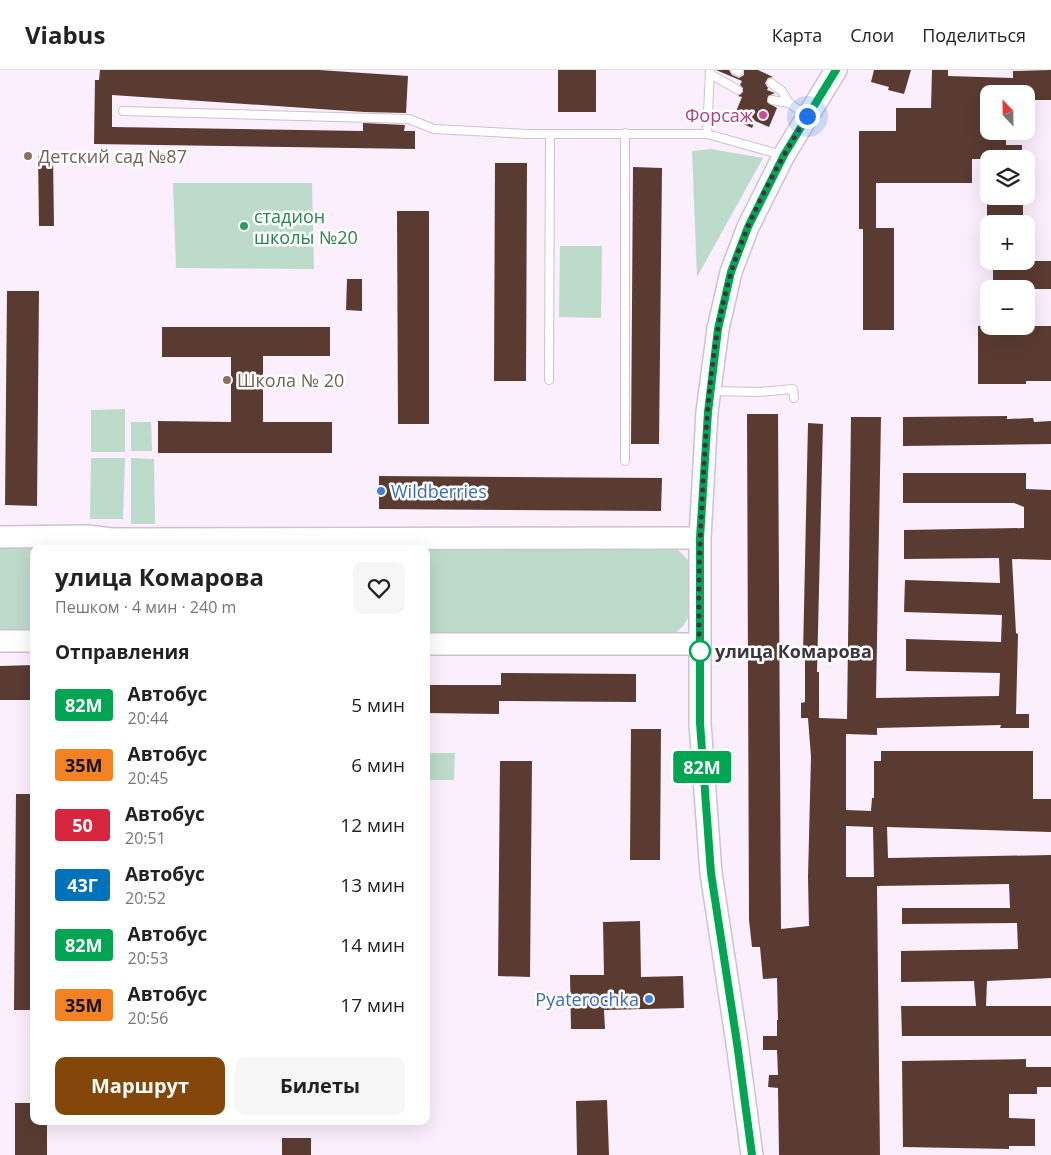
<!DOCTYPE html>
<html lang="ru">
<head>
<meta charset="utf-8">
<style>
  body { margin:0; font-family:"Open Sans",sans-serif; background:#f6f6f6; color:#222; height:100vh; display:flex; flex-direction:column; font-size:19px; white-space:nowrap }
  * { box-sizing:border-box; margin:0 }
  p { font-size:16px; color:#767676 }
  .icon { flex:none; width:28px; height:28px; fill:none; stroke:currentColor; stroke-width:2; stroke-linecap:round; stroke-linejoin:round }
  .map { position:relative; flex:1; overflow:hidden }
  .sheet { position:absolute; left:30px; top:475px; width:400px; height:580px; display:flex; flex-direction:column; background:#fff; border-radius:10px; box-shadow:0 5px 20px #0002 }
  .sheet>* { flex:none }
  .badge { padding:0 10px; border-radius:4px; font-size:18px; line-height:32px }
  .needle { width:32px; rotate:338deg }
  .controls { position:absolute; left:980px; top:15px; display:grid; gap:10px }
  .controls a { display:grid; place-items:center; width:55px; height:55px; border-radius:10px; background:#fff; box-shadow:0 5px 20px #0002; font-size:25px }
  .you { position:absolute; width:25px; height:25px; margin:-12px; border:4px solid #fff; border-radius:50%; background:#1a73e8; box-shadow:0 0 0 8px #1a73e833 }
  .map>.badge { position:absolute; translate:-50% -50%; box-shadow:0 0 0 2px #fff }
  h2 { padding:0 25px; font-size:19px; line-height:45px }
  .round { display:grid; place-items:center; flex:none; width:52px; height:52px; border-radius:10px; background:#f6f6f6 }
  .headline { display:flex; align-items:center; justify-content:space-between; height:85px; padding:0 25px }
  h1 { font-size:24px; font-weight:700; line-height:38px }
  .button { display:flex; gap:10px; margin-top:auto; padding:10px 25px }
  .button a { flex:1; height:58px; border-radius:10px; background:#854609; color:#fff; font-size:20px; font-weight:700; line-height:58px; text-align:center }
  .button a+a { background:#f6f6f6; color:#222 }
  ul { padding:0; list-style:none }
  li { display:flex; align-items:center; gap:15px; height:60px; padding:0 25px }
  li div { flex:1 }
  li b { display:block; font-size:19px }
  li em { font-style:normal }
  li .badge { min-width:55px; font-weight:700; text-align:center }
  header { display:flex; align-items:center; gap:30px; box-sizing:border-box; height:70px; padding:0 25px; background:#fff; border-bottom:1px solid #e0e0e0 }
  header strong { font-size:24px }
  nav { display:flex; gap:28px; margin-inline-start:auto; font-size:18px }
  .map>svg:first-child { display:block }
  .green { fill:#bddbca }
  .building { fill:#5a3b32; fill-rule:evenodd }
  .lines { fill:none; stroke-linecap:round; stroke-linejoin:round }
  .lane-casing { stroke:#cfc0d2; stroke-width:10 }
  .secondary-casing { stroke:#cfc0d2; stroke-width:24 }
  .lane { stroke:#fff; stroke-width:8 }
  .secondary { stroke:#fff; stroke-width:21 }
  .line-casing { stroke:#fff; stroke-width:11 }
  .line { stroke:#00a651; stroke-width:8 }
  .walk { stroke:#3c353d; stroke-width:5; stroke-dasharray:0 9 }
  .hotel-dot { fill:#d1479c; stroke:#fff; stroke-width:2 }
  .education-dot { fill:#8d6e63; stroke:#fff; stroke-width:2 }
  .leisure-dot { fill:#2e9e5b; stroke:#fff; stroke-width:2 }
  .shop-dot { fill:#3f7fe0; stroke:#fff; stroke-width:2 }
  .stop-dot { fill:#fff; stroke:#00a651; stroke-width:2.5 }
  .labels { text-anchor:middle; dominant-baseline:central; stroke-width:5; stroke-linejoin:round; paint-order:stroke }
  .hotel-label { font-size:18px; fill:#b23c85; stroke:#fff; text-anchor:end }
  .education-label { font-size:18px; fill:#785e54; stroke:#fff; text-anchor:start }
  .leisure-label { font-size:18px; fill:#27864d; stroke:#fff; text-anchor:start }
  .shop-label { font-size:18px; fill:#366cbe; stroke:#fff; text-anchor:start }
  .stop-label { font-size:18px; font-weight:bold; fill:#3c353d; stroke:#fff; text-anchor:start }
</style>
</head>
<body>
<header>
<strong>Viabus</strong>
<nav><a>Карта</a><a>Слои</a><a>Поделиться</a></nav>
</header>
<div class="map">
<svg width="1051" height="1085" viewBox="0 0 1051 1085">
  <rect width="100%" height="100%" fill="#fbeefd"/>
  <g class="green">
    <path d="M 711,79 L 763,88 L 697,207 L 692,81 Z"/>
    <path d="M 173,113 L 312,113 L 314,199 L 176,198 Z"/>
    <path d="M 560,176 L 602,176 L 601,248 L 559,247 Z"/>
    <path d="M 125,339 L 125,382 L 91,382 L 91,340 Z"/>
    <path d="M 131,352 L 151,352 L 152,381 L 131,381 Z"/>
    <path d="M 91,388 L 125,388 L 123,449 L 90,449 Z"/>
    <path d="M 131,388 L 154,389 L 155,454 L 131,454 Z"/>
    <path d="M 0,471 L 676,478 L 689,491 L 691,543 L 683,556 L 673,565 L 426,565 L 426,479 L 34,479 L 34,562 L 0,562 Z"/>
    <path d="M 426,683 L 455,683 L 454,710 L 426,710 Z"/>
  </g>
  <g class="building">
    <path d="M 100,0 L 319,0 L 408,6 L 406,43 L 364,42 L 112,25 L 112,57 L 363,61 L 363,53 L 405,55 L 404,61 L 415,61 L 415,79 L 94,74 L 95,10 L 99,10 Z"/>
    <rect x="558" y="0" width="38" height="42"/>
    <path d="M 716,0 L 729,0 L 732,5 L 739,8 L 744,5 L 744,0 L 758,0 L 773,7 L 768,8 L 765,13 L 768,18 L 767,20 L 775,23 L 768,26 L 767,32 L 777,38 L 769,57 L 755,51 L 752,58 L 733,49 L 742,27 L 738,26 L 743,22 L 743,18 L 740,15 L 742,11 Z"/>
    <path d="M 874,0 L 911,0 L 904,24 L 888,20 L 889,17 L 871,12 Z"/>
    <path d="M 932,0 L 948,0 L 948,6 L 1013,8 L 1013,1 L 1051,0 L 1051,30 L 1026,30 L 1026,24 L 989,24 L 989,61 L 1006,61 L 1006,75 L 1022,75 L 1022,89 L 972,89 L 972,113 L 876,113 L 876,158 L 894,158 L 894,260 L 863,260 L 863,159 L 859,159 L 859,61 L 896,61 L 896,38 L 931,38 Z"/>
    <path d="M 38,86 L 53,86 L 54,156 L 39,156 Z"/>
    <path d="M 495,93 L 527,93 L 526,311 L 494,311 Z"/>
    <path d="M 633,97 L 662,98 L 659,374 L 631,374 Z"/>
    <path d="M 1010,126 L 1023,126 L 1023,154 L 987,154 L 987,131 L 1010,131 Z"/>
    <path d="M 397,141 L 429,141 L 429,354 L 398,354 Z"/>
    <rect x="993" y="191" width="58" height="28"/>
    <path d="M 347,209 L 362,209 L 362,241 L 346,240 Z"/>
    <path d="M 7,221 L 39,221 L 37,436 L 5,435 Z"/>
    <path d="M 978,256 L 1051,256 L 1051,311 L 1026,311 L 1026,314 L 978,314 Z"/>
    <path d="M 162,257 L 330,257 L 330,286 L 263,286 L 263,352 L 332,352 L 332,383 L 158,383 L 158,351 L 231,352 L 231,287 L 162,287 Z"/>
    <path d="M 747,344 L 778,344 L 781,859 L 809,856 L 808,807 L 811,687 L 808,648 L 801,648 L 801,633 L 805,632 L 805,585 L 803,585 L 808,353 L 823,354 L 817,602 L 819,602 L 819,648 L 847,649 L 851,347 L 881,347 L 876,628 L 999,626 L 1000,603 L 906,601 L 906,569 L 1001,572 L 1002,545 L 904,542 L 905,510 L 1000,513 L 999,488 L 904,489 L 904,460 L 1024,458 L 1024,437 L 1014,433 L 903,433 L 903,403 L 1026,403 L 1026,419 L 1051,420 L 1051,490 L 1012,489 L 1016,563 L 1018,564 L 1016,644 L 1029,644 L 1029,658 L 1000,658 L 1001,655 L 877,658 L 877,665 L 846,664 L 846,740 L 871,741 L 872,728 L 874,728 L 874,691 L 881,691 L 881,681 L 1033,681 L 1033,729 L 1051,729 L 1051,762 L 887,757 L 888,788 L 1051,785 L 1051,908 L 987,911 L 986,936 L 1051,936 L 1051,966 L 902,966 L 901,936 L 976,936 L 974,911 L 901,912 L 901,881 L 1018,879 L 1017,853 L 902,854 L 902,838 L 1010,838 L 1009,814 L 877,816 L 880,1085 L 779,1085 L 778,1018 L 768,1017 L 769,1005 L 778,1005 L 777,980 L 763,980 L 763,966 L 777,966 L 777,950 L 778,950 L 777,908 L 763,909 L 760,877 L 752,877 L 749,850 ZM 846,756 L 873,757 L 874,807 L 846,807 Z"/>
    <path d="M 1007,346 L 1007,349 L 1033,348 L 1034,352 L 1051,351 L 1051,374 L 903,376 L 903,347 Z"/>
    <path d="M 379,406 L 662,408 L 661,441 L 379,439 Z"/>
    <path d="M 34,595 L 34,630 L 0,630 L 0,596 Z"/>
    <path d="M 501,603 L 636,604 L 636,632 L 499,631 L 499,644 L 426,643 L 426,615 L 501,615 Z"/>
    <path d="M 631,659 L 661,659 L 660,790 L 630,790 Z"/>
    <path d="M 500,691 L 532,691 L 530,907 L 498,906 Z"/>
    <path d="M 16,724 L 34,724 L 34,940 L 14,940 Z"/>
    <path d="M 640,851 L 641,907 L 683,906 L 684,938 L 604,940 L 605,959 L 571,959 L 570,905 L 604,905 L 603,852 Z"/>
    <path d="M 1026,989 L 1026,997 L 1051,997 L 1051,1017 L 1037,1017 L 1037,1024 L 1009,1024 L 1009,1048 L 1035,1049 L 1035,1076 L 1009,1076 L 1009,1079 L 903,1077 L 902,991 Z"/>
    <path d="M 607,1030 L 609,1085 L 577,1085 L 576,1031 Z"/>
    <path d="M 15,1033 L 34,1033 L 34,1051 L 47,1051 L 47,1085 L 15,1085 Z"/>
    <rect x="282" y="1068" width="29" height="17"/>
  </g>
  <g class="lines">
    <g class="lane-casing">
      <g id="lane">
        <path d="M 710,0 L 707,64 L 782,85"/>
        <path d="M 735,0 L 739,2"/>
        <path d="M 710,4 L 738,20"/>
        <path d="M 771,13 L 782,21 L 789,33 L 807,46"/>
        <path d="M 772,30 L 789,33"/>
        <path d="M 123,41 L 409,49 L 434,59 L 527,64 L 707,64"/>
        <path d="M 549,310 L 550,64"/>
        <path d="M 712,321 L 760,322 L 793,319 L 794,328"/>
        <path d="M 625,391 L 625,63"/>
      </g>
    </g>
    <g class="secondary-casing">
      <g id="secondary">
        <path d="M 0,467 L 87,466 L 111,469 L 700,468"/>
        <path d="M 0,571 L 34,571"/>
        <path d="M 426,574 L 699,574"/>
        <path d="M 752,1085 L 737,973 L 711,803 L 700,653 L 700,468 L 707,342 L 718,259 L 731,202 L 748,157 L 784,85 L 836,0"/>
      </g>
    </g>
    <use href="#lane" class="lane"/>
    <use href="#secondary" class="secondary"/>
  </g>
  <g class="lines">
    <g class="line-casing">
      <path id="line" d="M 752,1085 L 737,973 L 711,803 L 700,653 L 700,468 L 708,342 L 718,259 L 731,202 L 748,157 L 784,85 L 836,0"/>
    </g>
    <use href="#line" class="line"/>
    <path class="walk" d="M 700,581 L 700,586 C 697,528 700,470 703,412 C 707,342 711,271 731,203 C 748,147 777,96 807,46"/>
  </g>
  <circle class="hotel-dot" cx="763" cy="45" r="5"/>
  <g class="education-dot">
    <circle cx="28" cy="86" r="5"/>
    <circle cx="227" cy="310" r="5"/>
  </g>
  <circle class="leisure-dot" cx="244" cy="156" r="5"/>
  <g class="shop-dot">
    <circle cx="381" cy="421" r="5"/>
    <circle cx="649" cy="929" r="5"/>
  </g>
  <circle class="stop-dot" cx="700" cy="581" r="10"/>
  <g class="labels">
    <g class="hotel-label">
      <text x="753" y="45">Форсаж</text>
    </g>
    <g class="education-label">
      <text x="38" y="86">Детский сад №87</text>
      <text x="237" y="310">Школа № 20</text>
    </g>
    <g class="leisure-label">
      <text x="254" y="146">стадион<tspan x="254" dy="21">школы №20</tspan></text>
    </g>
    <g class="shop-label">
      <text x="391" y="421">Wildberries</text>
      <text x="639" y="929" text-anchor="end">Pyaterochka</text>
    </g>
    <g class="stop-label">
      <text x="715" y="581">улица Комарова</text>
    </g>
  </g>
</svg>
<div class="controls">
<a><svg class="needle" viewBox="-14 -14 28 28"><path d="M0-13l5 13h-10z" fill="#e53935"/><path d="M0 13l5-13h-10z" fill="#767676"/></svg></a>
<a><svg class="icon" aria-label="layers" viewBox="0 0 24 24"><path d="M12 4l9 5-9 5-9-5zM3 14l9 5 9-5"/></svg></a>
<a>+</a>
<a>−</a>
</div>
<div class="you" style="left:807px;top:46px"></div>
<b class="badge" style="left:702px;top:697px;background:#00a651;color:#fff">82М</b>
<section class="sheet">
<div class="headline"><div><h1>улица Комарова</h1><p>Пешком · 4 мин · 240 m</p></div><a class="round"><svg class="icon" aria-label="heart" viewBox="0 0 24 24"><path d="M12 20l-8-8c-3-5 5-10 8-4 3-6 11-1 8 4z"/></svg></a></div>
<h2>Отправления</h2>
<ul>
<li><span class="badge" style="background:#00a651;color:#fff">82М</span><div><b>Автобус</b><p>20:44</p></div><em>5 мин</em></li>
<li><span class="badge" style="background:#f58220;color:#111">35М</span><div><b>Автобус</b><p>20:45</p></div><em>6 мин</em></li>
<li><span class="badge" style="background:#d7263d;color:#fff">50</span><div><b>Автобус</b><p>20:51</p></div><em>12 мин</em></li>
<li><span class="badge" style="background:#0072bc;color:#fff">43Г</span><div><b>Автобус</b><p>20:52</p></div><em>13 мин</em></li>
<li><span class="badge" style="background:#00a651;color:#fff">82М</span><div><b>Автобус</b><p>20:53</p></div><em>14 мин</em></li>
<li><span class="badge" style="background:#f58220;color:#111">35М</span><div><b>Автобус</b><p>20:56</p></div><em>17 мин</em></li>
</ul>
<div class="button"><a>Маршрут</a><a>Билеты</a></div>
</section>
</div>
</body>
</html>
